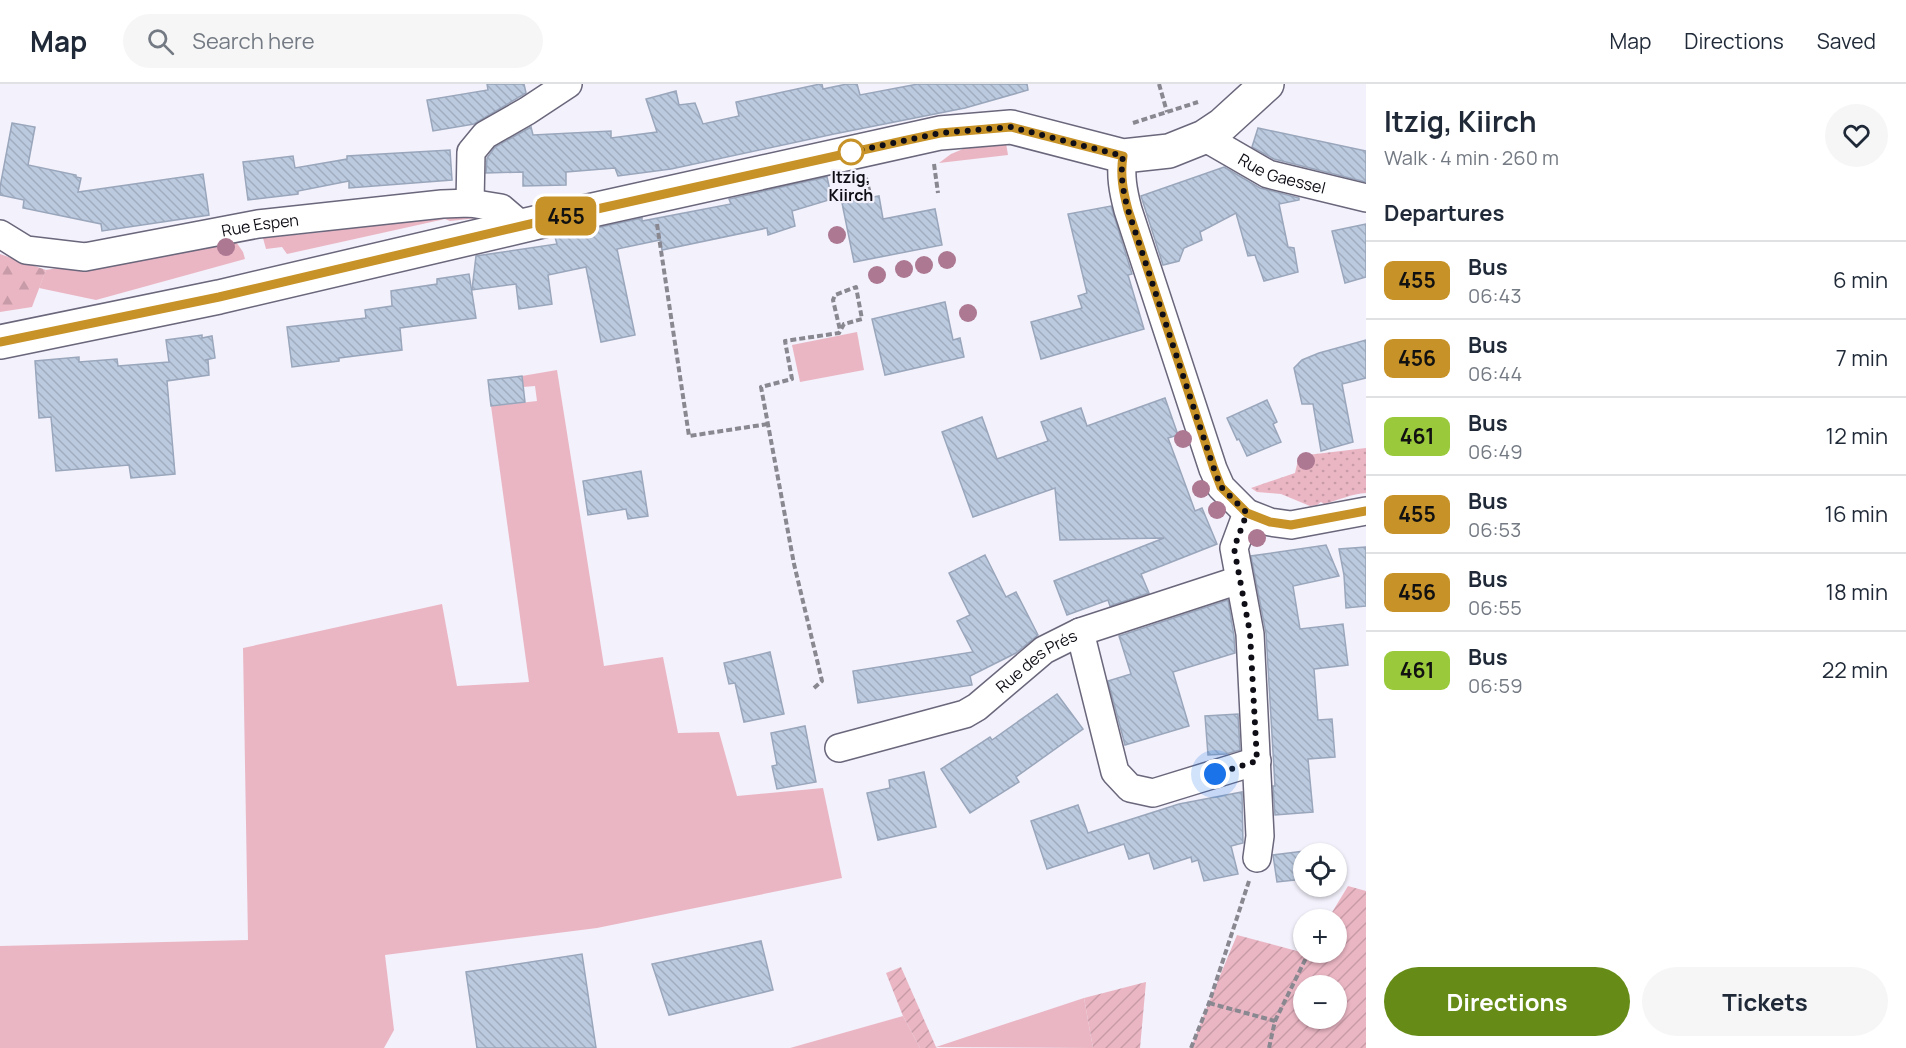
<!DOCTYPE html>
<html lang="en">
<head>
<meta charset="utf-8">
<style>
  body { margin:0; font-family:Manrope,sans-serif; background:#f6f6f7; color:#1f2937; height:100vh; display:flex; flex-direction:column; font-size:22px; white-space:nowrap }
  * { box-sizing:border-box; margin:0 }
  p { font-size:20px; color:#747a83 }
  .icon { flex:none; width:33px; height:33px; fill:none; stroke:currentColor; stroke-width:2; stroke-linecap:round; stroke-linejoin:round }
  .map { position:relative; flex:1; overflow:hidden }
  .panel { display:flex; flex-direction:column; background:#fff; width:540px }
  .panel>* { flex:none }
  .badge { padding:0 12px; border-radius:9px; font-size:21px; line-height:39px }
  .fabs { position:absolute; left:1293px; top:759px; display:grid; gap:12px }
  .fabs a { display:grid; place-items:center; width:54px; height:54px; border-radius:50%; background:#fff; box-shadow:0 2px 4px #0004; font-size:30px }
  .you { position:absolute; width:30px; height:30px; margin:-15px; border:4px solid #fff; border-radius:50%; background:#1a73e8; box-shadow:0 0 0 9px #1a73e833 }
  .map>.badge { position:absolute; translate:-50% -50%; box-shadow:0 0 0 3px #fff }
  h2 { padding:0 18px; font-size:22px; line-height:54px }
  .round { display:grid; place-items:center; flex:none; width:63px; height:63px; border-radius:32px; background:#f6f6f7 }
  .overview { display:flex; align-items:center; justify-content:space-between; height:102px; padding:0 18px }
  h1 { font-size:28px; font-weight:700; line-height:45px }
  .button { display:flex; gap:12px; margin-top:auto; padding:12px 18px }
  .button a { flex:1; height:69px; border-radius:36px; background:#668c17; color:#fff; font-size:24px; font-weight:700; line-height:69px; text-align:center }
  .button a+a { background:#f6f6f7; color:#1f2937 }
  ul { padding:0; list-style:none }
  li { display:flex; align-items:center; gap:18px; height:78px; padding:0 18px; border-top:2px solid #e0e1e3 }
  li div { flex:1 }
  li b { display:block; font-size:22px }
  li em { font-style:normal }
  li .badge { min-width:66px; font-weight:700; text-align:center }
  header { display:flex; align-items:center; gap:36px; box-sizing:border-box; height:84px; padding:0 30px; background:#fff; border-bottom:2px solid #e0e1e3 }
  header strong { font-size:28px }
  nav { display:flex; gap:33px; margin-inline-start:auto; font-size:21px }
  .search { width:420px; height:54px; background:#f6f6f7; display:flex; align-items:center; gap:15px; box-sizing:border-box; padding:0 21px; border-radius:33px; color:#747a83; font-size:22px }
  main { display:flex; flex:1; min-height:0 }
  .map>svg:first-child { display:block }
  .grass { fill:#eab6c4 }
  .forest { fill:url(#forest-firs) }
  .park { fill:url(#park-dots) }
  .garden { fill:url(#garden-furrows); fill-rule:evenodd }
  .building { fill:url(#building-back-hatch); stroke:#99a6bb; stroke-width:1.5 }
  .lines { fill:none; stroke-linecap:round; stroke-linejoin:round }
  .street-casing { stroke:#6a667b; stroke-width:30 }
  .secondary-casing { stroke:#6a667b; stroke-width:36 }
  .path { stroke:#898891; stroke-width:4; stroke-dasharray:6 3; stroke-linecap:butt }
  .street { stroke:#fff; stroke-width:27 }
  .secondary { stroke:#fff; stroke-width:33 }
  .tree { fill:#ac7892 }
  .line-casing { stroke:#fff; stroke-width:14 }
  .line { stroke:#c79227; stroke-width:9 }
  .walk { stroke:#0f0e16; stroke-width:6; stroke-dasharray:0 10.8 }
  .stop-dot { fill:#fff; stroke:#c79227; stroke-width:3 }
  .labels { text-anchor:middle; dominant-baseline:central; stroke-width:4.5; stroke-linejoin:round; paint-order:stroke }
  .street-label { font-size:16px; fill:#0f0e16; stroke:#f3f1fb }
  .stop-label { font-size:16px; font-weight:bold; fill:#0f0e16; stroke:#f3f1fb }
</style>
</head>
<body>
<header>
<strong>Map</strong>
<div class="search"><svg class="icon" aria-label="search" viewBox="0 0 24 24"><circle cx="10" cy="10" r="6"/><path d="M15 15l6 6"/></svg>Search here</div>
<nav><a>Map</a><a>Directions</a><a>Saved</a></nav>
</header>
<main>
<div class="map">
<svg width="1366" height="964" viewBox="0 0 1366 964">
  <defs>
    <pattern id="forest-firs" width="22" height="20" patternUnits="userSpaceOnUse" patternTransform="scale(1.5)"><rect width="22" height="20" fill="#eab6c4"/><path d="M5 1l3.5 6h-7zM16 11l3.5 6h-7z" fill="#c89ba8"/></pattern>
    <pattern id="park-dots" width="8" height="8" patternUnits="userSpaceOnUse" patternTransform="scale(1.5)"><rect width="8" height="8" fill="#eab6c4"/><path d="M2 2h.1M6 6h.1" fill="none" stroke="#c89ba8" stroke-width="1.8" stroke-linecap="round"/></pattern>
    <pattern id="garden-furrows" width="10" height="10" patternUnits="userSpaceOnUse" patternTransform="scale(1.5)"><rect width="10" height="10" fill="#eab6c4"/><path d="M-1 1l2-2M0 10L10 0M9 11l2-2" fill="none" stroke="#c89ba8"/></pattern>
    <pattern id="building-back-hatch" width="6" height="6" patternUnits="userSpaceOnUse" patternTransform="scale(1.5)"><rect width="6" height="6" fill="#bccadf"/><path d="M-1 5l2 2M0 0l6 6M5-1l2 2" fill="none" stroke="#a0acbf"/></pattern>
  </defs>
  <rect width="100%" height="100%" fill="#f3f1fb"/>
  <g class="grass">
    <path d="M 980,58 L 1006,59 L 1008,71 L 939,79 L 951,70 Z"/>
    <path d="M 472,127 L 477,134 L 450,137 L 445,135 L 287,170 L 282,163 L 266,165 L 263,154 L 324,148 L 321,139 Z"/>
    <path d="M 234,155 L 243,168 L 245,175 L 96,216 L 39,204 L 46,186 Z"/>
    <path d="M 857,248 L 864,286 L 800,298 L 792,261 Z"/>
    <path d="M 557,286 L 604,582 L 663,573 L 678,649 L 719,648 L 737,712 L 823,704 L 842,794 L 597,844 L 385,871 L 394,946 L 384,964 L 0,964 L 0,862 L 248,856 L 243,564 L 442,520 L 457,602 L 529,598 L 491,322 L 537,317 L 535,302 L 523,303 L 522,292 Z"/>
    <path d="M 1084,914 L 1093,964 L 936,963 Z"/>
    <path d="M 903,932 L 920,964 L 790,964 Z"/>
  </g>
  <path class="forest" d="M 0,170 L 46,186 L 32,223 L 0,228 Z"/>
  <path class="park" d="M 1366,364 L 1366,409 C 1352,410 1338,416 1324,420 L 1321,418 L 1317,421 L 1310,422 L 1281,410 L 1257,408 L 1251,404 L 1295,389 L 1299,372 Z"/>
  <g class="garden">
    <path d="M 1348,802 L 1366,807 L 1366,964 L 1191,964 L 1209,918 L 1237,851 L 1308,870 L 1336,868 L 1336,836 L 1328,835 ZM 1304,902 L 1336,902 L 1336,934 L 1304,934 Z"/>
    <path d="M 901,883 L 936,963 L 937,964 L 920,964 L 903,932 L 886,889 Z"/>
    <path d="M 1146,898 L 1140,964 L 1093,964 L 1084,914 Z"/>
  </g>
  <g class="building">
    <path d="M 487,0 L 524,0 L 526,9 L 474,40 L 433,47 L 427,16 L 488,6 Z"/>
    <path d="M 820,0 L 822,0 L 823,5 L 847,0 L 857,0 L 860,11 L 918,0 L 1027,0 L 1028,6 L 965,24 L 834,50 L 671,85 L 618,92 L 615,84 L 566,88 L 566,101 L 523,102 L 523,88 L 486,89 L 487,74 L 495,63 L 531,43 L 533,51 L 611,47 L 611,54 L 657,48 L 646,15 L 676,7 L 679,21 L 695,19 L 703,40 L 739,32 L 736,18 Z"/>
    <path d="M 12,39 L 35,43 L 28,81 L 76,91 L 76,93 L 81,94 L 78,108 L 203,90 L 209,131 L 102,147 L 101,140 L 23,124 L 24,116 L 0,111 L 0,103 Z"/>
    <path d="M 1258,44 L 1366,67 L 1366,98 L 1274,75 L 1252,63 Z"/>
    <path d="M 450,66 L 452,96 L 349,104 L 349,97 L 298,107 L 298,110 L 248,116 L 243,78 L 293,72 L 295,84 L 347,75 L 347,72 Z"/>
    <path d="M 1224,83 L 1260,104 L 1299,114 L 1299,116 L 1279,120 L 1288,163 L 1294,164 L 1298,188 L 1264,197 L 1255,171 L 1248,172 L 1236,129 L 1200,148 L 1202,156 L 1184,164 L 1179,177 L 1163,181 L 1141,112 Z"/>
    <path d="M 827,93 L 832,115 L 792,127 L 795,142 L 768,151 L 767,144 L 662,166 L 660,156 L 617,165 L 635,251 L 601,258 L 586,183 L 548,191 L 552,220 L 519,225 L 516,200 L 472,206 L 476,172 L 557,160 L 555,153 L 642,134 L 642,137 L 731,120 L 729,115 Z"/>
    <path d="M 879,112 L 883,135 L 935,125 L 942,161 L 854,178 L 842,119 Z"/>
    <path d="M 1111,122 L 1132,190 L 1128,191 L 1144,245 L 1041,275 L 1031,238 L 1082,224 L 1078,212 L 1087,209 L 1068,130 Z"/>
    <path d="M 1366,140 L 1366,193 L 1345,199 L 1332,147 Z"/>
    <path d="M 469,190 L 476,234 L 400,244 L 402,266 L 339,274 L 339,277 L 292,283 L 287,243 L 366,234 L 365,226 L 392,222 L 391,207 L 437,200 L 437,195 Z"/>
    <path d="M 945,218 L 953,256 L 960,254 L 964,273 L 885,291 L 872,235 Z"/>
    <path d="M 202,251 L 202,254 L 212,252 L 215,274 L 205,276 L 208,276 L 209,291 L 167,297 L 175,390 L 131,394 L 129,381 L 56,387 L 51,333 L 39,334 L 35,277 L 79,273 L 79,278 L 117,275 L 118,282 L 169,278 L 166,256 Z"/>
    <path d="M 1366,256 L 1366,294 L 1342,300 L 1353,358 L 1321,367 L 1313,320 L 1302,320 L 1294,284 L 1302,276 L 1319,269 Z"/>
    <path d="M 522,292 L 525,318 L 491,322 L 488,296 Z"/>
    <path d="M 1165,314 L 1178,351 L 1168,354 L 1177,378 L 1195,427 L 1202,424 L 1217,460 L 1141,490 L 1149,509 L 1110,522 L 1108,516 L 1067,531 L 1054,497 L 1164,454 L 1060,456 L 1055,404 L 973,433 L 942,348 L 982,333 L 997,375 L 1048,357 L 1041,338 L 1081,324 L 1087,342 Z"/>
    <path d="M 1267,316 L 1277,338 L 1273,340 L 1281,358 L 1247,372 L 1239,355 L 1237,356 L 1227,334 Z"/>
    <path d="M 641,387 L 648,432 L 628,435 L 626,425 L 588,431 L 583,397 Z"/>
    <path d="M 1326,461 L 1339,492 L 1293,502 L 1300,545 L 1343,540 L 1348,581 L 1314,585 L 1318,636 L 1332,635 L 1335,673 L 1308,675 L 1313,728 L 1275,731 L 1273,702 L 1275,702 L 1266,549 L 1251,472 Z"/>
    <path d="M 1366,463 L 1366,522 L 1346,524 L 1344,491 L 1339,465 Z"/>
    <path d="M 985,471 L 1006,513 L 1016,508 L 1038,551 L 1016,569 L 970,592 L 972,601 L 858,619 L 853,587 L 973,568 L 957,537 L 970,531 L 949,489 Z"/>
    <path d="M 1228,516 L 1234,552 L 1235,569 L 1173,588 L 1189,642 L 1125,661 L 1108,597 L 1131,590 L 1119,552 Z"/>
    <path d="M 770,568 L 784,630 L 744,638 L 735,599 L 729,600 L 724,579 Z"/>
    <path d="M 1057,610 L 1083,645 L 1016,693 L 1019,698 L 970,729 L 941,685 L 990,653 L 992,656 Z"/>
    <path d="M 1238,630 L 1240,666 L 1226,670 L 1208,671 L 1205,632 Z"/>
    <path d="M 805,642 L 816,698 L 777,705 L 772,682 L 777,681 L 771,649 Z"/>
    <path d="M 924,688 L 936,743 L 878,756 L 867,709 L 890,704 L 889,696 Z"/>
    <path d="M 1242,708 L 1243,759 L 1231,762 L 1238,790 L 1204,797 L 1198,776 L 1192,778 L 1191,773 L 1154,785 L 1149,769 L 1129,775 L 1124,760 L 1047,785 L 1031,737 L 1078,721 L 1088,749 L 1179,720 Z"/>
    <path d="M 1304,767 L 1304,795 L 1277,798 L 1273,771 Z"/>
    <path d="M 761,857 L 773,906 L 669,931 L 652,880 Z"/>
    <path d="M 582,870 L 596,964 L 477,964 L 466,888 Z"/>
  </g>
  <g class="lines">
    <g class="street-casing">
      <g id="street">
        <path id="s1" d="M 1204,53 L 1268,90 L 1366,114"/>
        <path d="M 1123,72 C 1120,91 1123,107 1128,126 L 1213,385 L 1221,403 L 1247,429 L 1270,438 L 1291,441 L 1366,427"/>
        <path d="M 470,119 L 471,68 L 485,51 L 527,27 L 568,0"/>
        <path id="s2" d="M 0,150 L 26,166 L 85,173 L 258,140 L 442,120 L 470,119 L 501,124 L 522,142"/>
        <path d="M 1247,429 L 1234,464 L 1250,550 L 1260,752 L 1257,774"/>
        <path d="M 1080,548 L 1115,688 L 1130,704 L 1153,709 L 1257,677"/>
        <path id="s3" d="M 839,664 L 965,630 L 977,623 L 1044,566 L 1080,548 L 1239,496"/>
      </g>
    </g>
    <g class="secondary-casing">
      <path id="secondary" d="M 0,258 L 219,213 L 543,137 L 940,49 L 1011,43 L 1123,72 L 1169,67 L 1204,53 L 1222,41 L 1267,0"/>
    </g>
    <g class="path">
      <path d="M 1159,0 L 1167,28"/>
      <path d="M 1133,39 L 1198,18"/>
      <path d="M 934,80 L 938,109"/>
      <path d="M 866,94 L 871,114"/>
      <path d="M 657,140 L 689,352 L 768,340"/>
      <path d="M 814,604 L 822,597 L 794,480 L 761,303 L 792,295 L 785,257 L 839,249 L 844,240 L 862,235 L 856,203 L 835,211 L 833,216 L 840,246"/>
      <path d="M 1209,919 L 1275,937 L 1269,964"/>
      <path d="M 1275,937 L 1308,870"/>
      <path d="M 1191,964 L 1209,919 L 1249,797"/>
    </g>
    <use href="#street" class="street"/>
    <use href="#secondary" class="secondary"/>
  </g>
  <g class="tree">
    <circle cx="837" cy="151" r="9"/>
    <circle cx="226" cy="163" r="9"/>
    <circle cx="947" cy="176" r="9"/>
    <circle cx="924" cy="181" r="9"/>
    <circle cx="904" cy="185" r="9"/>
    <circle cx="877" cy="191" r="9"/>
    <circle cx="968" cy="229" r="9"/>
    <circle cx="1183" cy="355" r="9"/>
    <circle cx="1306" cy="377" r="9"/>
    <circle cx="1201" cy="405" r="9"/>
    <circle cx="1217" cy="426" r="9"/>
    <circle cx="1257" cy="454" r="9"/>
  </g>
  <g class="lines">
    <g class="line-casing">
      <path id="line" d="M 0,258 L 219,213 L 543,137 L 903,57 L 940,49 L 1011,43 L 1123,72 C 1120,91 1123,107 1128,126 L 1214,385 L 1221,403 L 1247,429 L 1270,438 L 1291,441 L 1366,427"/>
    </g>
    <use href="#line" class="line"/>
    <path class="walk" d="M 851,68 L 940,49 L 1011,43 L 1123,72 C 1120,91 1123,107 1128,126 L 1214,385 L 1221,403 L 1247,429 L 1234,464 L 1250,549 L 1257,677 L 1215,690"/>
  </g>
  <circle class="stop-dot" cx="851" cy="68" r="12"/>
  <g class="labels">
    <g class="street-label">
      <text stroke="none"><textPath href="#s1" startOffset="87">Rue Gaessel</textPath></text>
      <text stroke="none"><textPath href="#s2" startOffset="268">Rue Espen</textPath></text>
      <text stroke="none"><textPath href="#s3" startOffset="220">Rue des Prés</textPath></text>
    </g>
    <g class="stop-label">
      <text x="851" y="93">Itzig,<tspan x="851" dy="18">Kiirch</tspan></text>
    </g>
  </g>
</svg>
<div class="fabs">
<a><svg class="icon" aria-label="locate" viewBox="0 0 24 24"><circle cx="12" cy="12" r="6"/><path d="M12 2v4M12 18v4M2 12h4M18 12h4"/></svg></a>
<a>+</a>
<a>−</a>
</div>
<div class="you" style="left:1215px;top:690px"></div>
<b class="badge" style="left:566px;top:132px;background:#c79227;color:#111">455</b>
</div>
<section class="panel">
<div class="overview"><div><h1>Itzig, Kiirch</h1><p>Walk · 4 min · 260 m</p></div><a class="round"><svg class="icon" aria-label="heart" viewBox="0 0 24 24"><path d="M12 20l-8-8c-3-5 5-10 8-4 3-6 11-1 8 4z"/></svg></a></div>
<h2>Departures</h2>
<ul>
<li><span class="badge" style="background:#c79227;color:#111">455</span><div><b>Bus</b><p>06:43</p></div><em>6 min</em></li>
<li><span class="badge" style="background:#c79227;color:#111">456</span><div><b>Bus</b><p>06:44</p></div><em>7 min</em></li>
<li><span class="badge" style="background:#9aca3c;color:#111">461</span><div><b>Bus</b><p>06:49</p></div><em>12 min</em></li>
<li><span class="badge" style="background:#c79227;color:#111">455</span><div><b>Bus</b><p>06:53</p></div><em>16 min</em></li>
<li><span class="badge" style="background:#c79227;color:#111">456</span><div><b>Bus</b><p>06:55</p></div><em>18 min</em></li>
<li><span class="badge" style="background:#9aca3c;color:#111">461</span><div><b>Bus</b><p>06:59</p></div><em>22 min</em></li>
</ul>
<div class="button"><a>Directions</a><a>Tickets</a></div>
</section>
</main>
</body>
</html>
